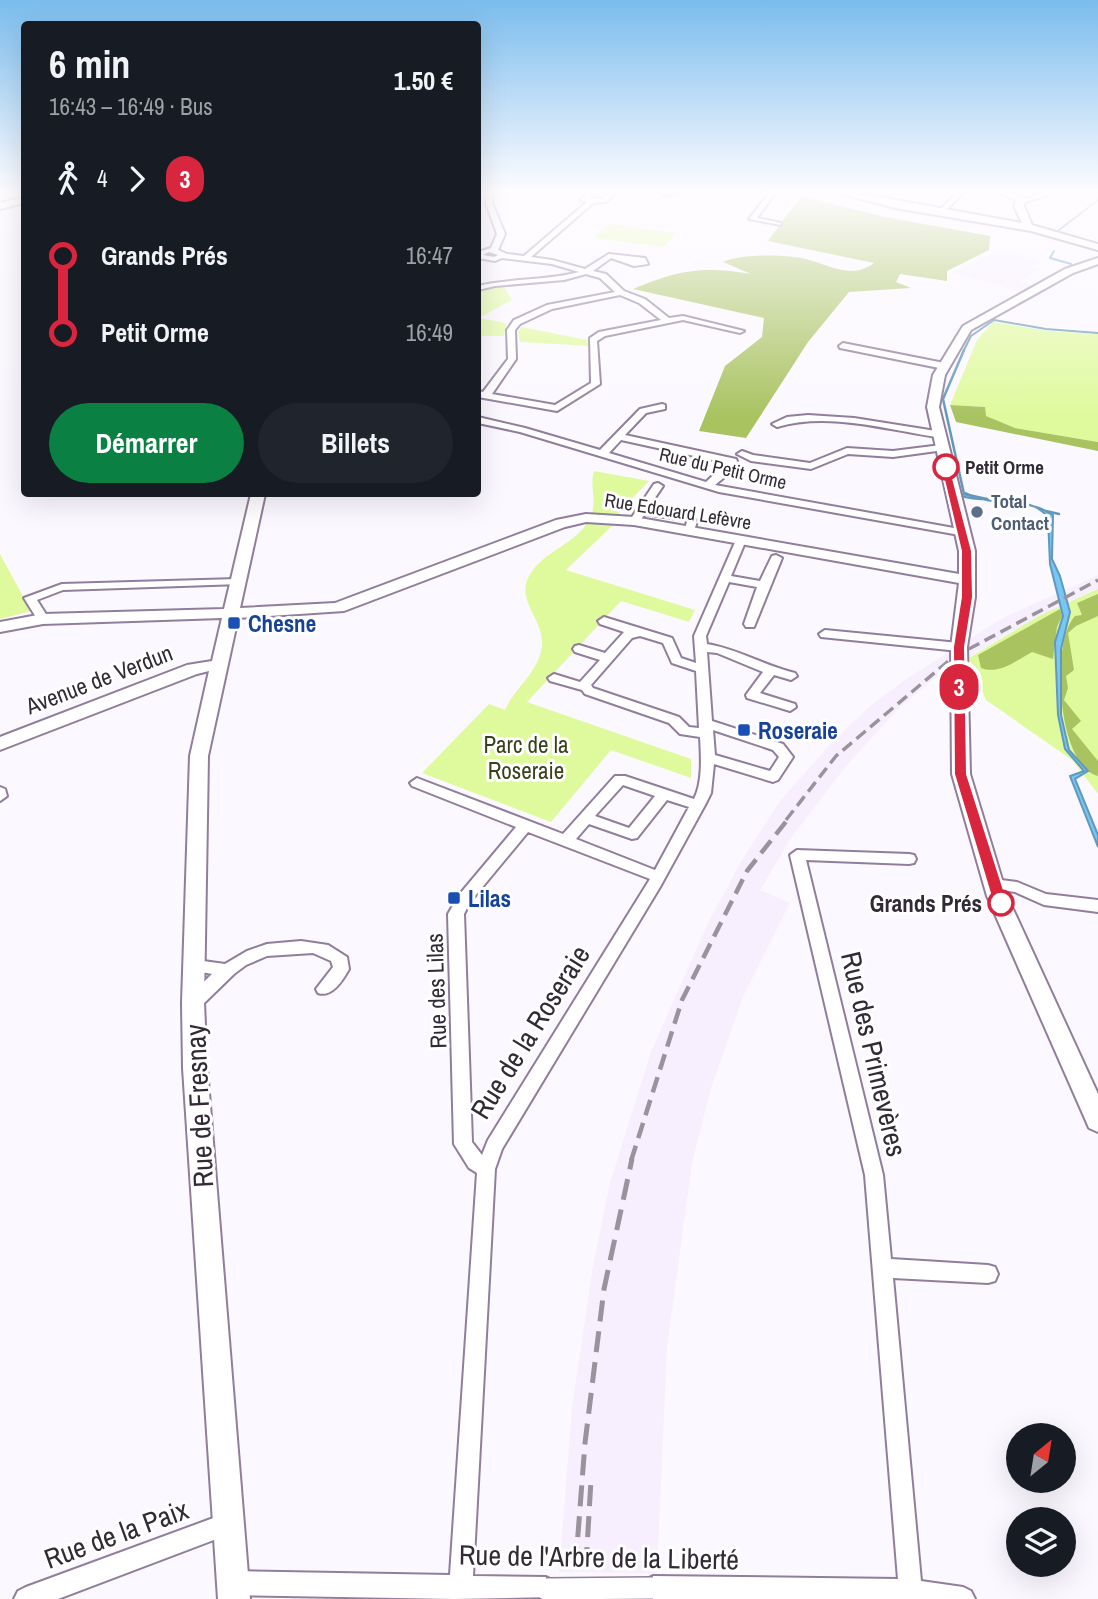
<!DOCTYPE html>
<html lang="fr">
<head>
<meta charset="utf-8">
<style>
  body { margin:0; font-family:"Archivo Narrow",sans-serif; background:#20242c; color:#f1f3f6; height:100vh; display:flex; flex-direction:column; font-size:26px; white-space:nowrap }
  * { box-sizing:border-box; margin:0 }
  p { font-size:23px; color:#9ea1a6 }
  .icon { flex:none; width:38px; height:38px; fill:none; stroke:currentColor; stroke-width:2; stroke-linecap:round; stroke-linejoin:round }
  .map { position:relative; flex:1; overflow:hidden }
  .details { position:absolute; left:21px; top:21px; width:460px; height:476px; display:flex; flex-direction:column; background:#171b24; border-radius:7px; box-shadow:0 7px 28px #0002 }
  .details>* { flex:none }
  .badge { padding:0 14px; border-radius:23px; font-size:24px; line-height:46px }
  .needle { width:46px; rotate:30deg }
  .buttons { position:absolute; left:1006px; top:1423px; display:grid; gap:14px }
  .buttons a { display:grid; place-items:center; width:70px; height:70px; border-radius:50%; background:#171b24; box-shadow:0 7px 28px #0002; font-size:35px }
  .map>.badge { position:absolute; translate:-50% -50%; box-shadow:0 0 0 4px #fff }
  .legs { display:flex; align-items:center; gap:10px; height:77px; padding:0 28px; font-size:23px }
  .legs p { margin-inline-start:auto }
  .overview { display:flex; align-items:center; justify-content:space-between; height:119px; padding:0 28px }
  h1 { font-size:38px; font-weight:700; line-height:52px }
  .action { display:flex; gap:14px; margin-top:auto; padding:14px 28px }
  .action a { flex:1; height:80px; border-radius:42px; background:#0b8043; color:#fff; font-size:28px; font-weight:700; line-height:80px; text-align:center }
  .action a+a { background:#20242c; color:#f1f3f6 }
  ul { padding:0 28px; list-style:none }
  li { display:flex; align-items:center; gap:24px; height:77px; font-size:26px }
  li i { display:grid; place-items:center; width:10px; height:100%; margin:0 9px; background:currentColor }
  li i::after { content:''; width:18px; height:18px; margin:-9px; border:5px solid; border-radius:50%; background:#171b24 }
  li p { margin-inline-start:auto }
  li:first-child i { background:linear-gradient(#0000 50%,currentColor 0) }
  li:last-child i { background:linear-gradient(currentColor 50%,#0000 0) }
  .map>svg:first-child { display:block }
  .built { fill:#f7eefe }
  .green { fill:#dffa9d }
  .forest { fill:#a9c361 }
  .water { fill:#76c7f5; stroke:#6298bc; stroke-width:2 }
  .lines { fill:none; stroke-linecap:round; stroke-linejoin:round }
  .stream-far1 { stroke:#6298bc; stroke-width:2 }
  .stream { stroke:#6298bc; stroke-width:2.5 }
  .street-casing { stroke:#907e9c; stroke-width:4 }
  .secondary-casing { stroke:#907e9c; stroke-width:4 }
  .street { fill:#fff; fill-rule:evenodd }
  .secondary { fill:#fff; fill-rule:evenodd }
  .rail-far2 { stroke:#98939c; stroke-width:3.5; stroke-dasharray:12 6; stroke-linecap:butt }
  .rail-far1 { stroke:#98939c; stroke-width:4.5; stroke-dasharray:16 8; stroke-linecap:butt }
  .rail { stroke:#98939c; stroke-width:5; stroke-dasharray:21 10; stroke-linecap:butt }
  .street-bridge-casing { stroke:#907e9c; stroke-width:24; stroke-linecap:butt }
  .street-bridge { stroke:#fff; stroke-width:21 }
  .wall { fill:#bda48d }
  .shaded-wall { fill:#9a8673 }
  .line-1 { fill:#d7263d; stroke:#fff; stroke-width:2 }
  .stop-1-dot { fill:#fff; stroke:#d7263d; stroke-width:3.5 }
  .service-dot { fill:#5c6f8a; stroke:#fff; stroke-width:2.5 }
  .transit-dot { fill:#1a4fb4; stroke:#fff; stroke-width:2.5 }
  .labels { text-anchor:middle; dominant-baseline:central; stroke-width:6; stroke-linejoin:round; paint-order:stroke }
  .far-stop-label { font-size:19px; font-weight:bold; fill:#322b37; stroke:#fff; text-anchor:start }
  .far-street-label { font-size:19px; fill:#322b37; stroke:#fff }
  .far-service-label { font-size:19px; font-weight:bold; fill:#4e5e75; stroke:#fff; text-anchor:start }
  .transit-label { font-size:23px; font-weight:bold; fill:#164399; stroke:#fff; text-anchor:start }
  .street-label { font-size:23px; fill:#322b37; stroke:#fff }
  .park-label { font-size:23px; fill:#38421a; stroke:#fff }
  .stop-label { font-size:23px; font-weight:bold; fill:#322b37; stroke:#fff; text-anchor:end }
  .near-street-label { font-size:28px; fill:#322b37; stroke:#fff }
</style>
</head>
<body>
<div class="map">
<svg width="1098" height="1599" viewBox="0 0 1098 1599">
  <rect width="100%" height="100%" fill="#fcf8ff"/>
  <g class="built">
    <path d="M 1002,250 L 1043,261 L 1032,266 L 1039,269 L 1019,281 L 1033,286 L 1024,293 L 952,272 Z"/>
    <path d="M 1098,575 L 1098,589 L 1007,634 L 931,681 L 898,709 L 846,766 L 791,838 L 760,890 L 790,903 L 743,997 L 711,1088 L 692,1163 L 667,1347 L 657,1573 L 559,1572 L 572,1408 L 593,1266 L 610,1183 L 651,1052 L 708,923 L 743,858 L 781,800 L 829,746 L 869,707 L 906,679 L 1003,618 Z"/>
  </g>
  <g class="green">
    <path d="M 607,224 L 676,233 L 664,247 L 593,238 Z"/>
    <path d="M 490,285 L 503,285 L 512,300 L 479,318 L 506,323 L 504,336 L 482,336 L 482,360 L 478,365 L 478,289 Z"/>
    <path d="M 993,322 L 1048,331 L 1098,334 L 1098,442 L 1015,428 L 985,416 L 985,407 L 950,405 L 977,340 Z"/>
    <path d="M 522,327 L 587,340 L 590,346 L 520,342 L 518,331 Z"/>
    <path d="M 594,471 L 649,481 L 621,510 L 613,525 L 566,570 L 695,610 L 689,622 L 621,601 L 527,702 L 691,759 L 691,778 L 611,750 L 551,822 L 422,773 L 489,704 L 505,710 C 515,687 540,671 542,645 C 544,620 517,602 528,578 C 541,551 577,545 590,518 C 598,502 589,487 594,471 Z"/>
    <path d="M 0,554 L 31,611 L 0,619 Z"/>
    <path d="M 1098,589 L 1098,794 L 1072,760 L 986,700 L 969,658 L 1039,616 Z"/>
  </g>
  <g class="forest">
    <path d="M 801,196 L 885,217 L 990,236 L 989,250 L 947,271 L 947,281 L 900,274 L 896,282 L 911,288 L 849,292 L 808,342 L 746,438 L 699,431 L 725,366 L 762,337 L 764,318 L 633,289 C 680,270 701,266 751,274 L 723,262 C 741,254 786,254 806,259 C 830,265 851,280 874,263 L 768,241 Z"/>
    <path d="M 950,405 L 985,407 L 986,416 L 1015,428 L 1098,442 L 1098,451 L 956,422 Z"/>
    <path d="M 1098,594 L 1098,616 L 1076,626 L 1068,633 L 1074,670 L 1066,676 L 1068,688 L 1064,700 L 1081,721 L 1072,729 L 1098,761 L 1098,776 C 1057,766 1050,642 1075,616 L 1082,615 L 1077,603 Z"/>
    <path d="M 1060,609 L 1062,616 L 1057,627 L 1053,659 L 1032,652 C 1017,660 999,675 981,668 L 978,655 Z"/>
  </g>
  <path class="water" d="M 966,493 C 991,508 1025,496 1053,515 L 1052,559 L 1060,576 L 1070,612 L 1061,649 L 1061,715 L 1069,750 L 1088,771 L 1075,779 L 1098,835 L 1098,847 L 1070,776 L 1084,771 L 1065,749 L 1058,715 L 1055,642 L 1063,616 L 1050,564 L 1048,518 C 1032,493 984,504 961,496 Z"/>
  <g class="lines">
    <g class="stream-far1">
      <path d="M 1059,230 L 1098,200"/>
      <path d="M 1054,251 L 1050,258 L 1071,264"/>
      <path d="M 963,352 L 971,336 L 994,320 L 1046,329 L 1098,333"/>
    </g>
    <g class="stream">
      <path d="M 964,350 L 943,399 L 964,494 L 987,499"/>
      <path d="M 1046,511 L 1059,514"/>
    </g>
    <g class="street-casing">
      <g id="street">
        <path d="M 487,192 L 493,192 L 492,203 L 505,234 L 498,250 L 507,254 L 524,256 L 587,202 L 580,200 L 588,192 L 595,192 L 589,198 L 602,199 L 607,195 L 604,192 L 611,192 L 614,195 L 606,202 L 593,203 L 531,257 L 552,260 L 585,269 L 609,254 L 645,258 L 648,264 L 634,266 L 611,258 L 593,271 L 606,274 L 624,291 L 645,299 L 669,318 L 683,316 L 744,331 L 740,333 L 683,320 L 605,336 L 597,341 L 600,384 L 557,411 L 478,397 L 478,391 L 483,392 L 508,359 L 507,330 L 514,320 L 547,305 L 615,292 L 600,278 L 586,274 L 564,280 L 495,286 L 478,290 L 478,286 C 511,278 546,281 579,272 L 552,264 L 502,258 L 495,261 L 478,258 L 478,252 L 491,248 L 497,234 L 486,203 ZM 489,252 L 498,255 L 494,257 L 483,255 ZM 620,295 L 639,303 L 661,320 L 599,332 L 590,338 L 591,383 L 555,405 L 492,394 L 516,359 L 515,330 L 520,324 L 552,309 Z"/>
        <path d="M 770,192 L 776,192 L 757,218 L 781,223 L 781,225 L 749,219 Z"/>
        <path d="M 957,192 L 964,192 L 942,214 L 938,214 L 938,212 Z"/>
        <path d="M 1046,192 L 1055,192 L 1023,203 L 1018,202 Z"/>
        <path d="M 843,343 L 944,363 L 948,366 L 944,369 L 840,348 L 839,346 Z"/>
        <path d="M 662,404 L 665,405 L 665,409 L 646,413 L 625,435 L 736,459 L 737,461 L 733,470 L 715,485 L 965,530 L 970,533 L 965,536 L 719,492 L 520,432 L 478,423 L 478,417 L 525,428 L 600,450 L 640,409 ZM 621,440 L 726,463 L 706,482 L 609,453 Z"/>
        <path d="M 808,415 L 854,418 L 936,431 L 941,434 L 936,437 C 884,429 828,412 777,427 L 772,424 L 787,417 Z"/>
        <path d="M 941,445 L 944,446 L 944,450 L 893,457 L 848,454 L 811,469 L 751,461 L 737,454 L 742,451 L 753,455 L 810,463 L 847,448 L 893,451 Z"/>
        <path d="M 658,483 L 663,486 L 648,508 L 692,515 L 697,522 L 693,533 L 689,534 L 684,531 L 687,522 L 685,520 L 645,514 L 641,519 L 633,519 L 632,517 L 654,484 Z"/>
        <path d="M 741,537 L 746,540 L 731,576 L 760,581 L 772,556 L 776,555 L 782,558 L 754,627 L 746,627 L 744,624 L 757,587 L 729,582 L 706,636 L 707,644 C 738,649 765,666 795,673 L 797,676 L 791,680 L 774,675 L 760,693 L 795,704 L 796,707 L 790,711 L 747,698 L 746,695 L 763,672 L 717,653 L 707,652 L 712,721 L 783,744 L 793,757 L 778,780 L 773,782 L 714,764 L 711,793 L 705,805 L 660,887 L 502,1149 L 495,1169 L 473,1576 L 546,1577 L 554,1581 L 558,1589 L 554,1597 L 454,1599 L 233,1595 L 225,1591 L 221,1583 L 225,1575 L 233,1571 L 450,1575 L 477,1173 L 469,1168 L 454,1144 L 448,914 L 459,895 L 516,827 L 412,786 L 410,783 L 417,778 L 422,780 L 563,834 L 615,776 L 625,776 L 694,799 C 703,782 701,755 700,737 L 680,734 L 669,723 L 585,694 L 582,690 L 550,681 L 548,678 L 554,674 L 580,682 L 600,660 L 575,652 L 573,649 L 575,646 L 579,645 L 605,653 L 624,632 L 600,624 L 598,621 L 604,617 L 672,638 L 681,658 L 696,663 L 694,636 L 736,540 ZM 640,636 L 663,643 L 672,663 L 696,671 L 699,728 L 689,727 L 679,717 L 593,688 L 591,685 L 632,638 ZM 713,730 L 773,750 L 779,757 L 770,771 L 715,755 ZM 623,785 L 655,796 L 629,828 L 595,816 ZM 667,800 L 689,807 L 655,870 L 576,839 L 589,824 L 632,839 L 637,838 ZM 528,832 L 650,879 L 488,1140 L 482,1155 L 472,1142 L 464,914 L 470,902 Z"/>
        <path d="M 237,579 L 241,580 L 241,584 L 63,590 L 37,600 L 49,619 L 43,623 L 39,622 L 24,598 L 62,584 Z"/>
        <path d="M 825,630 L 959,643 L 965,647 L 959,651 L 821,637 L 819,634 Z"/>
        <path d="M 0,787 L 5,789 L 7,796 L 0,801 Z"/>
        <path d="M 797,850 L 909,854 L 914,855 L 916,859 L 914,863 L 909,864 L 806,860 L 883,1175 L 891,1259 L 988,1265 L 995,1267 L 998,1274 L 995,1281 L 988,1283 L 893,1278 L 921,1581 L 963,1587 L 971,1591 L 975,1599 L 651,1599 L 645,1596 L 641,1588 L 645,1580 L 653,1576 L 898,1579 L 865,1175 L 790,855 Z"/>
        <path d="M 993,879 L 1017,882 L 1046,894 L 1098,900 L 1098,912 L 1044,905 L 1015,892 L 988,888 L 985,884 L 988,880 Z"/>
        <path d="M 301,941 L 328,945 L 347,957 L 349,969 C 343,980 332,998 318,993 L 316,989 L 333,967 L 331,961 L 313,953 L 267,956 L 246,965 L 234,974 L 199,1008 L 193,1009 L 187,1008 L 185,1003 L 187,998 L 212,974 L 190,970 L 188,966 L 190,962 L 196,960 L 225,964 L 247,951 L 267,944 Z"/>
        <path d="M 227,1513 L 235,1516 L 238,1524 L 235,1532 L 227,1535 L 58,1599 L 14,1599 L 18,1591 L 26,1587 Z"/>
      </g>
    </g>
    <g class="secondary-casing">
      <g id="secondary">
        <path d="M 836,192 L 852,192 L 1022,223 L 1014,206 L 1016,200 L 997,192 L 1010,192 L 1026,199 L 1024,206 L 1032,225 L 1098,244 L 1098,250 L 1031,231 L 895,208 Z"/>
        <path d="M 24,197 L 24,203 L 0,209 L 0,203 Z"/>
        <path d="M 1098,258 L 1098,264 L 1073,273 L 971,330 L 945,375 L 939,407 L 975,551 L 975,597 L 967,647 L 970,774 L 1007,896 L 1098,1094 L 1098,1132 L 1089,1128 L 1086,1121 L 987,896 L 952,774 L 951,647 L 959,583 L 634,525 L 586,522 L 565,527 L 344,611 L 238,618 L 208,756 L 204,1003 L 207,1068 L 250,1599 L 218,1599 L 183,1068 L 182,1003 L 190,756 L 209,671 L 197,674 L 0,750 L 0,737 L 187,665 L 212,661 L 222,618 L 43,624 L 0,632 L 0,622 L 43,614 L 224,609 L 251,494 L 265,494 L 240,608 L 335,603 L 556,520 L 586,514 L 634,517 L 959,574 L 959,551 L 927,407 L 933,375 L 963,326 L 1065,269 Z"/>
      </g>
    </g>
    <use href="#street" class="street"/>
    <use href="#secondary" class="secondary"/>
    <path class="rail-far2" d="M 786,820 L 836,756 L 952,658 L 1098,580"/>
    <path class="rail-far1" d="M 631,1161 L 682,1000 L 747,871 L 788,819"/>
    <g class="rail">
      <path d="M 573,1599 L 585,1443 L 604,1289 L 632,1159"/>
      <path d="M 584,1599 L 591,1480"/>
    </g>
    <g class="street-bridge-casing">
      <path id="street-bridge" d="M 546,1589 L 653,1588"/>
    </g>
    <use href="#street-bridge" class="street-bridge"/>
  </g>
  <path class="wall" d="M 652,192 L 686,192 L 686,195 L 663,198 Z"/>
  <path class="shaded-wall" d="M 663,192 L 686,192 L 686,195 L 663,198 Z"/>
  <linearGradient id="sky" x2="0" y2="1"><stop stop-color="#7abced"/><stop offset="0.46" stop-color="#fefcff"/><stop offset="1" stop-color="#fefcff" stop-opacity="0"/></linearGradient>
  <rect width="1098" height="416" fill="url(#sky)"/>
  <path class="line-1" d="M 946,464 L 950,467 L 972,551 L 973,597 L 965,647 L 967,774 L 1008,903 L 1001,909 L 993,903 L 954,774 L 953,647 L 961,597 L 961,551 L 941,467 Z"/>
  <g class="stop-1-dot">
    <circle cx="946" cy="467" r="12"/>
    <circle cx="1001" cy="903" r="12"/>
  </g>
  <circle class="service-dot" cx="977" cy="512" r="7"/>
  <g class="transit-dot">
    <rect x="227" y="616" width="14" height="14" rx="3.5"/>
    <rect x="737" y="723" width="14" height="14" rx="3.5"/>
    <rect x="447" y="891" width="14" height="14" rx="3.5"/>
  </g>
  <g class="labels">
    <g class="far-stop-label">
      <text x="965" y="467">Petit Orme</text>
    </g>
    <g class="far-street-label">
      <text transform="translate(723 468) rotate(13)">Rue du Petit Orme</text>
      <text transform="translate(678 511) rotate(9)">Rue Edouard Lefèvre</text>
    </g>
    <g class="far-service-label">
      <text x="991" y="501">Total<tspan x="991" dy="22">Contact</tspan></text>
    </g>
    <g class="transit-label">
      <text x="248" y="623">Chesne</text>
      <text x="758" y="730">Roseraie</text>
      <text x="468" y="898">Lilas</text>
    </g>
    <g class="street-label">
      <text transform="translate(99 679) rotate(-21)">Avenue de Verdun</text>
      <text transform="translate(436 991) rotate(-92)">Rue des Lilas</text>
    </g>
    <g class="park-label">
      <text x="526" y="744">Parc de la<tspan x="526" dy="26">Roseraie</tspan></text>
    </g>
    <g class="stop-label">
      <text x="982" y="903">Grands Prés</text>
    </g>
    <g class="near-street-label">
      <text transform="translate(530 1032) rotate(-58)">Rue de la Roseraie</text>
      <text transform="translate(874 1054) rotate(77)">Rue des Primevères</text>
      <text transform="translate(199 1106) rotate(-93)">Rue de Fresnay</text>
      <text transform="translate(116 1534) rotate(-20)">Rue de la Paix</text>
      <text transform="translate(599 1557) rotate(1)">Rue de l'Arbre de la Liberté</text>
    </g>
  </g>
</svg>
<div class="buttons">
<a><svg class="needle" viewBox="-14 -14 28 28"><path d="M0-13l5 13h-10z" fill="#e53935"/><path d="M0 13l5-13h-10z" fill="#9ea1a6"/></svg></a>
<a><svg class="icon" aria-label="layers" viewBox="0 0 24 24"><path d="M12 4l9 5-9 5-9-5zM3 14l9 5 9-5"/></svg></a>
</div>
<b class="badge" style="left:959px;top:687px;background:#d7263d;color:#fff">3</b>
<section class="details">
<div class="overview"><div><h1>6 min</h1><p>16:43 – 16:49 · Bus</p></div><b>1.50 €</b></div>
<div class="legs"><svg class="icon" aria-label="walk" viewBox="0 0 24 24"><circle cx="13" cy="4" r="2"/><path d="M13 8l-2 6 4 7M11 14l-3 7M7 12l3-4h3l4 4"/></svg>4<svg class="icon" aria-label="forward" viewBox="0 0 24 24"><path d="M9 5l7 7-7 7"/></svg><b class="badge" style="background:#d7263d;color:#fff">3</b></div>
<ul>
<li><i style="color:#d7263d"></i><b>Grands Prés</b><p>16:47</p></li>
<li><i style="color:#d7263d"></i><b>Petit Orme</b><p>16:49</p></li>
</ul>
<div class="action"><a>Démarrer</a><a>Billets</a></div>
</section>
</div>
</body>
</html>
